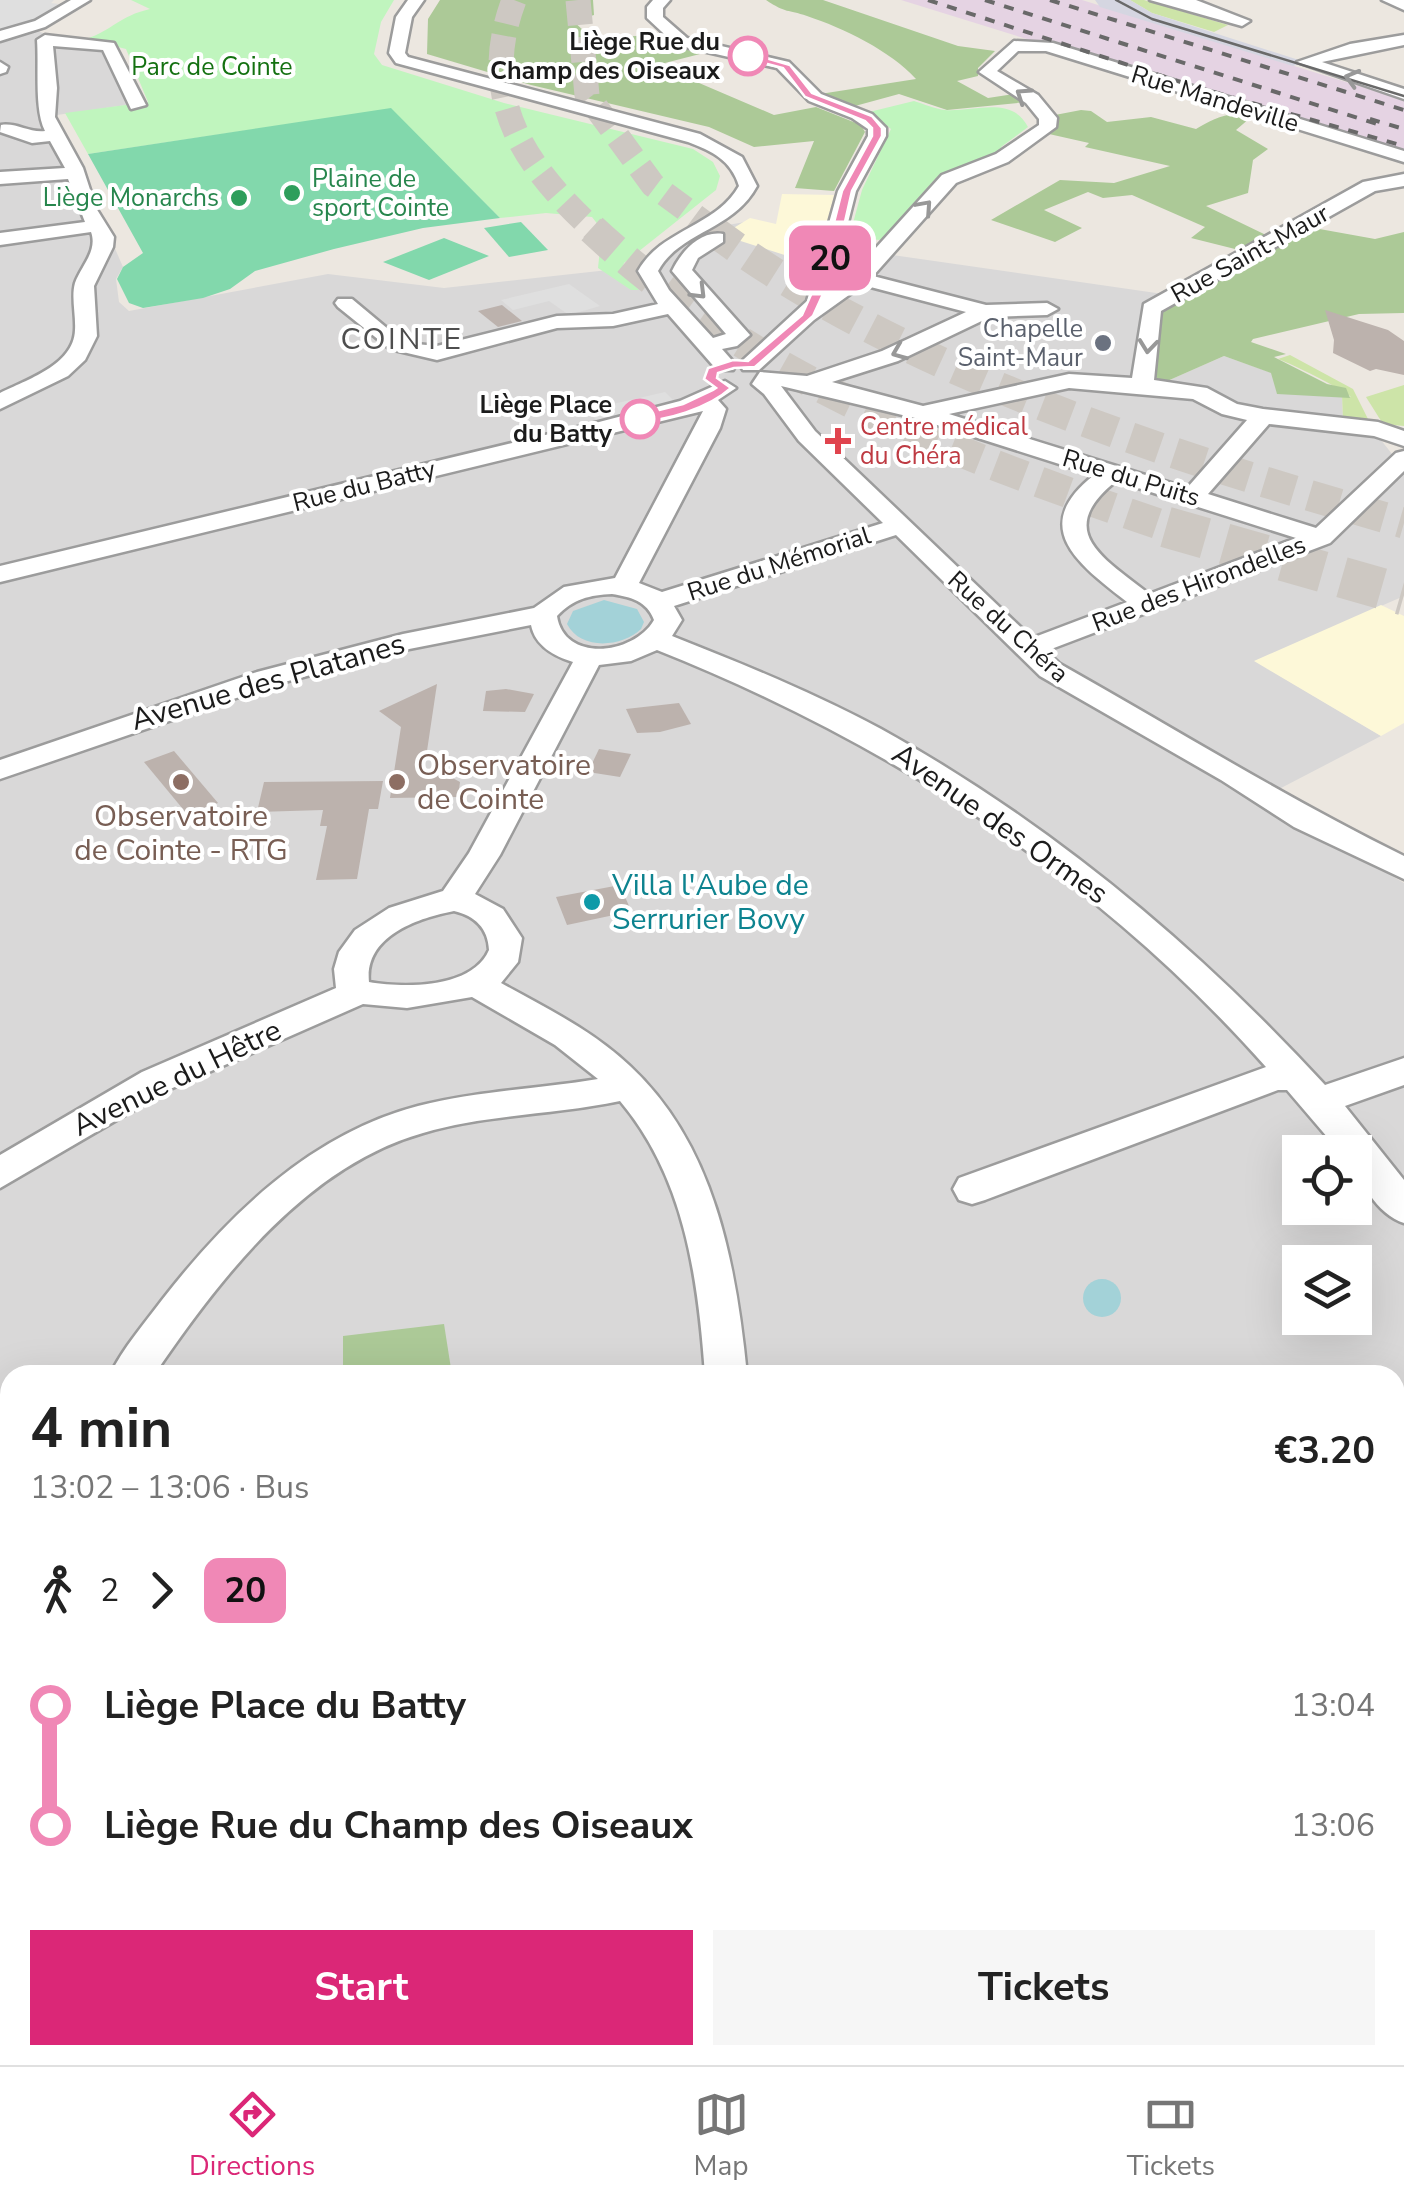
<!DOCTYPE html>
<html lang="en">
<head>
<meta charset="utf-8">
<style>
  body { margin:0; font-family:"Nunito Sans",sans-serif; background:#f6f6f6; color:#222; height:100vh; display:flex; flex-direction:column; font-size:38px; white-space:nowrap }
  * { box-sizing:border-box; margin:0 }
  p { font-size:32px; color:#767676 }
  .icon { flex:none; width:55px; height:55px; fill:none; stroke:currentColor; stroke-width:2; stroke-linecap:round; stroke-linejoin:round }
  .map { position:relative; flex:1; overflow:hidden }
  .details { position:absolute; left:0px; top:1365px; width:1405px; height:700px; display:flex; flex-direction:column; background:#fff; border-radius:30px 30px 0 0; box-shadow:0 10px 40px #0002 }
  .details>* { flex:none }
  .badge { padding:0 20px; border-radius:15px; font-size:35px; line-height:65px }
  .fabs { position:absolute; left:1282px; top:1135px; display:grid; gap:20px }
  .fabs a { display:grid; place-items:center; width:90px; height:90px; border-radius:0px; background:#fff; box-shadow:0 10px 40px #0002; font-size:50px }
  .map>.badge { position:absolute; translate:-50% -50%; box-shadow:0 0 0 5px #fff }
  .legs { display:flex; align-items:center; gap:15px; height:110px; padding:0 30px; font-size:32px }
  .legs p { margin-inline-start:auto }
  .head { display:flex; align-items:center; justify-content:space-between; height:170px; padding:0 30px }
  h1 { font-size:55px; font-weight:700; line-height:75px }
  .button { display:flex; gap:20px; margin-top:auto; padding:20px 30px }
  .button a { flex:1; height:115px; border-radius:0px; background:#db2777; color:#fff; font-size:40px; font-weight:700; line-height:115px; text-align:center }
  .button a+a { background:#f6f6f6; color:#222 }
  ul { padding:0 30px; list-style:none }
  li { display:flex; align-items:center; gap:35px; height:120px; font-size:38px }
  li i { display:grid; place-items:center; width:15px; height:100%; margin:0 12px; background:currentColor }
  li i::after { content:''; width:25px; height:25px; margin:-12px; border:8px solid; border-radius:50%; background:#fff }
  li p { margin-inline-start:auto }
  li:first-child i { background:linear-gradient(#0000 50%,currentColor 0) }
  li:last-child i { background:linear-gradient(currentColor 50%,#0000 0) }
  .menu { display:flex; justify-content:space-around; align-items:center; height:140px; border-top:2px solid #e0e0e0; background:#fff; font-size:28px; color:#767676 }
  .menu a { display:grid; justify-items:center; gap:5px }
  .menu .selected { color:#db2777 }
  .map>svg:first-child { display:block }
  .residential { fill:#d9d8d8; fill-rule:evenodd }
  .industrial { fill:#e5d3e3 }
  .education { fill:#fdf8d8 }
  .grass { fill:#cde4a8 }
  .forest { fill:#acc997 }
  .park { fill:#c0f5be }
  .pitch { fill:#82d8ac }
  .parking { fill:#dfdfdf }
  .plaza { fill:#d5d6e1 }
  .water { fill:#a3d2d8 }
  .building { fill:#bcb2ad }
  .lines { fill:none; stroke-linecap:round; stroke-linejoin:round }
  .highway-tunnel-far2 { stroke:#cdc8c2; stroke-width:25; stroke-dasharray:25 12; stroke-linecap:butt }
  .highway-tunnel-far1 { stroke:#cdc8c2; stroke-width:31; stroke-dasharray:31 16; stroke-linecap:butt }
  .highway-tunnel { stroke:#cdc8c2; stroke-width:41; stroke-dasharray:41 20; stroke-linecap:butt }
  .minor-casing { stroke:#9c9c9c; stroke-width:5 }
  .minor { fill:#fff; fill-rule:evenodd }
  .tram { stroke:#696969; stroke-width:2.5 }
  .rail { stroke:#696969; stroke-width:4; stroke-dasharray:10 10; stroke-linecap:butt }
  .oneway { stroke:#989898 }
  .line-1 { fill:#f088b6; stroke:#fff; stroke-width:2.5 }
  .stop-1-dot { fill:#fff; stroke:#f088b6; stroke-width:5 }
  .leisure-dot { fill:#2e9e5b; stroke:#fff; stroke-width:4 }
  .worship-dot { fill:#6b7280; stroke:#fff; stroke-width:4 }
  .health-dot { fill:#e0444e; stroke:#fff; stroke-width:4 }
  .education-dot { fill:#8d6e63; stroke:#fff; stroke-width:4 }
  .culture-dot { fill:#0f9aa8; stroke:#fff; stroke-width:4 }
  .labels { text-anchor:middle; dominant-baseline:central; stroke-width:8; stroke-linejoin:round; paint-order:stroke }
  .far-stop-label { font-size:25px; font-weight:bold; fill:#1b1b1b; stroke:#fff; text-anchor:end }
  .far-park-label { font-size:25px; fill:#147111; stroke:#fff }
  .far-street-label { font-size:25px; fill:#1b1b1b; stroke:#fff }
  .far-leisure-label { font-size:25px; fill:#27864d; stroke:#fff; text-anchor:start }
  .far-worship-label { font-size:25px; fill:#5b616d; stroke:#fff; text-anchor:end }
  .far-health-label { font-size:25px; fill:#be3a42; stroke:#fff; text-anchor:start }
  .far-quarter-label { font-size:30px; letter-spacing:2.5px; fill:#4e4e4e; stroke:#fff }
  .street-label { font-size:30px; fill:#1b1b1b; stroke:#fff }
  .education-label { font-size:30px; fill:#785e54; stroke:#fff; text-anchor:start }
  .culture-label { font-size:30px; fill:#0d838f; stroke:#fff; text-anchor:start }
</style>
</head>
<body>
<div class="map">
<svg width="1404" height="2065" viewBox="0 0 1404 2065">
  <rect width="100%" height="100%" fill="#ece7e0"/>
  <g class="residential">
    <path d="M 32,29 L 57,38 L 114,46 L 140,103 L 57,115 L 123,267 L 116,279 L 119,302 L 129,311 L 328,274 L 444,288 L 663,264 L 698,230 L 751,221 L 823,245 L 1163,294 L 1143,385 L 1196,399 L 1245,421 L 1377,435 L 1392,454 L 1404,457 L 1404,596 L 1255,661 L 1381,736 L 1260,799 L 1404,883 L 1404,2065 L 0,2065 L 0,38 ZM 1300,1152 L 1355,1152 L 1355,1208 L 1300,1208 ZM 1300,1262 L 1355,1262 L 1355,1318 L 1300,1318 ZM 10,1375 L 1395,1375 L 1395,2055 L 10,2055 Z"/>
    <path d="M 1224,356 L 1272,373 L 1277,393 L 1342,395 L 1343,420 L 1240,405 L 1200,387 L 1165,382 Z"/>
  </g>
  <path class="industrial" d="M 901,0 L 1082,0 L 1404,100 L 1404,150 L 1242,106 Z"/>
  <g class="education">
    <path d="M 782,194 L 834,195 L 818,260 L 797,259 L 722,235 L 750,218 L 776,224 Z"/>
    <path d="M 1381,605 L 1404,616 L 1404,723 L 1381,736 L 1254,661 Z"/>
  </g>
  <g class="grass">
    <path d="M 1130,0 L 1144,0 L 1228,25 L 1214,32 L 1152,13 Z"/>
    <path d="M 1290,355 L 1353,389 L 1370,423 L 1343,420 L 1342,395 L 1351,397 C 1343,389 1290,363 1278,359 Z"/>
    <path d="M 1404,385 L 1404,426 L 1383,424 L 1366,397 Z"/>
  </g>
  <g class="forest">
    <path d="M 440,0 L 593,0 L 594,15 L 573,21 L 594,40 L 656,34 L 672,45 L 700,54 L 657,65 L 774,115 L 816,107 L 861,125 L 865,132 L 834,191 L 795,188 L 814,141 L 754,147 L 709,127 L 531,85 L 427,54 L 428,19 Z"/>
    <path d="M 766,0 L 823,0 L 958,46 L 995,51 L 978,68 L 978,76 L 957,81 L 988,98 L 1014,94 L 1027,102 L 947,110 L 899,94 L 855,106 L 820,94 L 916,79 C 891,51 843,28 807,16 C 787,9 787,14 766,0 Z"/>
    <path d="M 1081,110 L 1091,111 L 1107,122 L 1151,117 L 1196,129 C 1211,120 1232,108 1250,118 L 1236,130 L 1268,149 L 1253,160 L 1248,193 L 1206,206 L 1266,235 L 1239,250 L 1191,238 L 1205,227 L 1132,195 L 1103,198 L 1088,192 L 1044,210 L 1082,228 L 1055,242 L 991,220 L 1060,180 L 1114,183 L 1170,166 L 1085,147 L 1089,143 L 1049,134 L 1055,126 L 1055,115 Z"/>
    <path d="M 1314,228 L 1375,239 L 1404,232 L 1404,313 L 1359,314 L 1253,339 L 1251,342 L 1286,354 L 1274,357 L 1327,384 L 1346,388 L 1350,398 L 1277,394 L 1271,373 L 1224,356 L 1165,382 L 1151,375 L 1156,315 Z"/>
    <path d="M 444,1324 L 452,1375 L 343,1375 L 343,1336 Z"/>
    <path d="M 257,2055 L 434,2055 L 438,2065 L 256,2065 Z"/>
  </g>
  <g class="park">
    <path d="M 131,0 L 394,0 L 381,22 L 374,54 L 382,65 L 504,103 L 693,149 L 713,162 L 720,176 L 716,190 L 624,263 L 621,272 L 639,290 L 631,290 L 598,268 L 602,230 L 592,217 L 546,213 L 500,218 L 391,109 L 88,154 L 65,113 L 148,102 L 126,49 L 86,39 C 113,30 119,16 150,9 Z"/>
    <path d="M 914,101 C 924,104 935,109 945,110 C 974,112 1012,95 1028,127 L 1001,147 L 1003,152 L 937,177 L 881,240 L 849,238 L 862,190 L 891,129 L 869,112 Z"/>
  </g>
  <g class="pitch">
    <path d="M 391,108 L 500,218 L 423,228 L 334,249 L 255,271 L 230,289 L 203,298 L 143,308 L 129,303 L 117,279 L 123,267 L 143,253 L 88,154 Z"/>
    <path d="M 521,222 L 548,250 L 509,257 L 484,228 Z"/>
    <path d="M 444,238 L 489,256 L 429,280 L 383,262 Z"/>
  </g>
  <g class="parking">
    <path d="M 0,0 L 54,0 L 51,3 L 59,4 L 33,21 L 0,31 Z"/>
    <path d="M 569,284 L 600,306 L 569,315 L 549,301 L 513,310 L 501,300 Z"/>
    <path d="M 665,392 L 675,402 L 596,420 L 587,410 Z"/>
  </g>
  <path class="plaza" d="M 1095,0 L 1130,0 L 1152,13 L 1305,62 L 1293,66 L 1100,7 Z"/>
  <g class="water">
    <path d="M 604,600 L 637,609 L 644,622 L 641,629 C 622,647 581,651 567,624 L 573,611 Z"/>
    <circle cx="1102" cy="1298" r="19"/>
  </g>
  <g class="building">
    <path d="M 502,305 L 522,321 L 498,327 L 478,311 Z"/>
    <path d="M 1325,310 L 1388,330 L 1404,341 L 1404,375 L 1376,369 L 1370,371 L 1333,353 L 1334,340 Z"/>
    <path d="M 437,684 L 424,771 L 449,770 L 449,776 L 460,782 L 458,797 L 390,798 L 401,727 L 379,711 Z"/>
    <path d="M 506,689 L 534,694 L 525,712 L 483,711 L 486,691 Z"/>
    <path d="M 679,703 L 691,724 L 660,732 L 637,733 L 626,709 Z"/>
    <path d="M 599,749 L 631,754 L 620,777 L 588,772 Z"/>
    <path d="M 174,751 L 218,803 L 187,814 L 144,762 Z"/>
    <path d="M 383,781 L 378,809 L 369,809 L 357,879 L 316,880 L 327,826 L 320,826 L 323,810 L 257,812 L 264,782 Z"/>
    <path d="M 620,885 L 629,906 L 612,909 L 614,915 L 567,925 L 556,897 Z"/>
  </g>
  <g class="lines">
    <g class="highway-tunnel-far2">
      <path d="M 514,0 C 477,98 524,166 595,231"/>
      <path d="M 578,0 L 587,95 L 653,185 L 715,231"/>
    </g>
    <g class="highway-tunnel-far1">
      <path d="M 592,229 C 754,380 967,460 1174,529"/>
      <path d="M 711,229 C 902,373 1176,458 1404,523"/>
    </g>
    <path class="highway-tunnel" d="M 1166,527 L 1404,595"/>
    <g class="minor-casing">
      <g id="minor">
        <path d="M 71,0 L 90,0 L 45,27 L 0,41 L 0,31 L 35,21 Z"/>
        <path d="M 408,0 L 424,0 L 412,17 L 405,53 L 408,57 L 700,134 L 742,157 L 757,186 C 733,231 680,231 658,271 L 669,290 L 713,338 L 726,334 L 672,271 C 681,252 700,230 723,234 L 723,242 L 698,258 L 692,270 L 750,335 L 737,346 L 722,349 L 736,365 L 733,370 L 717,370 L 668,314 L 613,326 L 557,328 L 437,360 L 390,349 L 338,307 L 335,303 L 338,299 L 352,299 L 394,334 L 416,344 L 437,346 L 557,316 L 613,314 L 658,304 L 638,271 C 661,229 716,227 739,186 C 731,160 712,151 688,142 L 396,63 L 389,53 L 396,17 Z"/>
        <path d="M 653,0 L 670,0 L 663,8 L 663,17 L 687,38 L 789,62 L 821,94 L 872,114 L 886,128 L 886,136 L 856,191 L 836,270 L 855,271 L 942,175 L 996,154 L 1039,125 L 1039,119 L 1026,103 L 979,72 L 1014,41 L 1053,43 L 1404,151 L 1404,162 L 1046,51 L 1018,51 L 997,71 L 1038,95 L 1057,118 L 1056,127 L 1008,162 L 956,183 L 873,276 L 986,305 L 1047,303 L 1058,309 L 1047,315 L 990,317 L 898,361 L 832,382 L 923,406 L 1069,374 L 1132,378 L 1144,304 L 1363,182 L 1404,174 L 1404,186 L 1375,191 L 1161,311 L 1154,380 L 1207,388 L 1237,404 L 1263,409 L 1378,422 L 1404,431 L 1404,446 L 1374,436 L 1269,424 L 1208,494 L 1316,528 L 1396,453 L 1404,451 L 1404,471 L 1330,543 L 1046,651 L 1060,664 C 1174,728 1286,798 1404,856 L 1404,879 L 1294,827 L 1221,780 L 1040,676 L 896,535 L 674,606 L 682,620 L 672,636 C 743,664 814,693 881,729 C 1049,822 1196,945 1325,1085 L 1404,1058 L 1404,1085 L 1345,1106 L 1404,1180 L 1404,1223 C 1378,1215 1355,1179 1355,1152 L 1340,1152 L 1287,1090 L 1278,1090 L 985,1200 L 972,1204 L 959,1200 L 953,1189 L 959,1178 L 1266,1067 C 1098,878 891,743 657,650 L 631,661 L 599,665 L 500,855 L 475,894 L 503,909 L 522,938 L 518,962 L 501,983 C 546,1008 592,1030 630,1066 C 715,1145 736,1264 747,1375 L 705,1375 C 698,1278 685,1178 620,1101 C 555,1115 486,1114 423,1133 C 306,1166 219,1279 154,1375 L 110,1375 C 123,1348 144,1324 162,1300 C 228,1215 311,1134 418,1106 C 477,1091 538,1089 598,1079 L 555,1045 L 472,997 L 407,1008 L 363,1004 L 168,1090 L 0,1188 L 0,1155 L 142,1072 L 336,988 L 334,969 L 339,952 L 355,930 L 389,908 L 443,891 L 469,853 L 573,662 C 554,656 535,646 531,625 L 404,650 L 277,684 L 0,779 L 0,760 L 257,672 L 403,634 L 534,608 L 564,587 L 615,578 L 703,411 L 0,582 L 0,566 L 599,422 L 680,401 L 725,381 L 736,388 L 718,400 L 726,409 L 720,428 L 639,583 L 662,592 L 883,523 L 799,441 L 764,394 L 752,384 L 760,372 L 807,376 L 882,351 L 966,312 L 863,285 L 814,320 L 759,370 L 743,370 L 740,365 L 743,360 L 807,301 L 838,191 L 868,136 L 868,129 L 852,118 L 809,101 L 777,68 L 676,45 L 647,18 L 647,7 ZM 834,276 L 844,280 L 830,290 ZM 781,386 L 915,418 L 1094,475 C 1028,527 1078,564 1127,602 L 1032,638 L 815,431 ZM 1069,388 L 1193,399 L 1222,414 L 1247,420 L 1187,488 L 949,414 ZM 1116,481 L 1296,538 L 1149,594 C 1104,558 1053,532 1116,481 ZM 612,594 C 631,597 647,601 654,620 C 634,655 564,663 557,616 C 573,599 590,595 612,594 ZM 454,911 C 475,916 488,928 489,950 C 472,989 404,988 369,982 C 364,936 418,918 454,911 Z"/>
        <path d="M 1150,0 L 1196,0 L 1250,21 L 1242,26 Z"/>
        <path d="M 1382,0 L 1404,0 L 1404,10 Z"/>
        <path d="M 45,35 L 114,43 L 146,105 L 131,109 L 103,50 L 53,46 L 57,88 L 55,117 L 83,168 L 96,208 L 114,237 L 113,247 L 94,286 L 97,336 L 85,360 L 68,376 L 0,409 L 0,393 C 26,380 74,365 75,330 C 76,315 71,297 75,283 C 81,266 98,251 91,232 L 0,245 L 0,233 L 85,222 L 68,179 L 0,184 L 0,172 L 65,168 L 50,141 L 32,143 L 0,132 L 1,125 C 16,122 29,133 45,131 C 34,110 39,66 37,40 Z"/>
        <path d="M 1404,35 L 1404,45 L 1322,62 L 1404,89 L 1404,99 L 1297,62 L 1350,44 Z"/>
        <path d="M 0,62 L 8,67 L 6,72 L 0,74 Z"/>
        <path d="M 10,1516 L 10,1565 L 0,1569 L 0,1520 Z"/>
        <path d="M 857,2055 L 920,2055 L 924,2065 L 861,2065 Z"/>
      </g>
    </g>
    <use href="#minor" class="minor"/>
    <path class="tram" d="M 1116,0 L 1152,19 L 1404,96"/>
    <g class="rail">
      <path d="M 928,0 L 1196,87 L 1404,146"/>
      <path d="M 985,0 L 1380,125"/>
      <path d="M 1050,0 L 1404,110"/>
      <path d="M 1370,119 L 1404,129"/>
    </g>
  </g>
  <defs><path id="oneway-chevron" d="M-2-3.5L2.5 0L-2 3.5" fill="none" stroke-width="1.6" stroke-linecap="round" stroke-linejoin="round" transform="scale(2.5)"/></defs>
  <g class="oneway">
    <use href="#oneway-chevron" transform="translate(1352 78) rotate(-164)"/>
    <use href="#oneway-chevron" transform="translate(1023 95) rotate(-146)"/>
    <use href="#oneway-chevron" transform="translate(925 207) rotate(-48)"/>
    <use href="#oneway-chevron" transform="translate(699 292) rotate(45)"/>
    <use href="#oneway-chevron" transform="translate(1148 346) rotate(96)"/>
    <use href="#oneway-chevron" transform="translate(899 352) rotate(158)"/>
  </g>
  <path class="line-1" d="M 748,53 L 790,65 L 812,93 L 872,116 L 882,128 L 882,136 L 852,191 L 834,270 L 813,316 L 755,367 L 734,368 L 718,373 L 717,378 L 731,388 C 709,408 665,422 635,421 L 635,416 L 683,404 L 713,390 L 716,388 L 704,379 L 708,368 L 733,360 L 748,361 L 802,315 L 822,270 L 842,191 L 872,136 L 872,128 L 865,121 L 805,97 L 783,68 L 744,58 Z"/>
  <g class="stop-1-dot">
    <circle cx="748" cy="56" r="18"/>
    <circle cx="640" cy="419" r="18"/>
  </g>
  <g class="leisure-dot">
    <circle cx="292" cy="193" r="10"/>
    <circle cx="239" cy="198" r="10"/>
  </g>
  <circle class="worship-dot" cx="1103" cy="343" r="10"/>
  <path class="health-dot" d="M833 426h10v10h10v10h-10v10h-10v-10h-10v-10h10z"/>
  <g class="education-dot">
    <circle cx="181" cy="782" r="10"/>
    <circle cx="397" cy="782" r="10"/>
  </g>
  <circle class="culture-dot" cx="592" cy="902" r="10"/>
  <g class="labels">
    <g class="far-stop-label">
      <text x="720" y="42">Liège Rue du<tspan x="720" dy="29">Champ des Oiseaux</tspan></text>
      <text x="612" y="405">Liège Place<tspan x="612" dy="29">du Batty</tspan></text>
    </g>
    <g class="far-park-label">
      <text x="212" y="67">Parc de Cointe</text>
    </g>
    <g class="far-street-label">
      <text transform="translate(1215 99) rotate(17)">Rue Mandeville</text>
      <text transform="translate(1250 254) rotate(-29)">Rue Saint-Maur</text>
      <text transform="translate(1131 478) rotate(17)">Rue du Puits</text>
      <text transform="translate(364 486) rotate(-14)">Rue du Batty</text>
      <text transform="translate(779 564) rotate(-18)">Rue du Mémorial</text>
      <text transform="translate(1199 584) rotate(-21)">Rue des Hirondelles</text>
      <text transform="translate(1008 627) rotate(42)">Rue du Chéra</text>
    </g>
    <g class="far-leisure-label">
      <text x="312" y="179">Plaine de<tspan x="312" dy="29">sport Cointe</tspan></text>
      <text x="219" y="198" text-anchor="end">Liège Monarchs</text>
    </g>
    <g class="far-worship-label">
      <text x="1083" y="329">Chapelle<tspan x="1083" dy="29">Saint-Maur</tspan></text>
    </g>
    <g class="far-health-label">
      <text x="860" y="427">Centre médical<tspan x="860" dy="29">du Chéra</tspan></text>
    </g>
    <g class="far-quarter-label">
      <text x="402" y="339">COINTE</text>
    </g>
    <g class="street-label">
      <text transform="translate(268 682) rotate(-16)">Avenue des Platanes</text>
      <text transform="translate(1000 824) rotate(35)">Avenue des Ormes</text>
      <text transform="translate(177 1078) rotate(-26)">Avenue du Hêtre</text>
    </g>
    <g class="education-label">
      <text x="417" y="765">Observatoire<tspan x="417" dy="34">de Cointe</tspan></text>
      <text x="181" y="816" text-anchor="middle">Observatoire<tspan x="181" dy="34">de Cointe - RTG</tspan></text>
    </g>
    <g class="culture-label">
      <text x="612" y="885">Villa l'Aube de<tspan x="612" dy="34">Serrurier Bovy</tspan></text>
    </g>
  </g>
</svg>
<div class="fabs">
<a><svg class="icon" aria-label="locate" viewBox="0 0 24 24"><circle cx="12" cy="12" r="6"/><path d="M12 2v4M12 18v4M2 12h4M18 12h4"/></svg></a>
<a><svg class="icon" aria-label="layers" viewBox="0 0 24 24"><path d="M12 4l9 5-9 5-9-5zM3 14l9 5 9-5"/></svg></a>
</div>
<b class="badge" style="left:830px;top:258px;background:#f088b6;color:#111">20</b>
<section class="details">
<div class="head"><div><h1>4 min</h1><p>13:02 – 13:06 · Bus</p></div><b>€3.20</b></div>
<div class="legs"><svg class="icon" aria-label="walk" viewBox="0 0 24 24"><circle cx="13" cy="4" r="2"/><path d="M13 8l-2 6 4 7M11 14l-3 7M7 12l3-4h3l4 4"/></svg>2<svg class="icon" aria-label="forward" viewBox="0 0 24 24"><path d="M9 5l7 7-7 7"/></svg><b class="badge" style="background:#f088b6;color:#111">20</b></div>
<ul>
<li><i style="color:#f088b6"></i><b>Liège Place du Batty</b><p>13:04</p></li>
<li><i style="color:#f088b6"></i><b>Liège Rue du Champ des Oiseaux</b><p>13:06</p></li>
</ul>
<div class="button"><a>Start</a><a>Tickets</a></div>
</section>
</div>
<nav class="menu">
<a class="selected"><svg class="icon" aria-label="directions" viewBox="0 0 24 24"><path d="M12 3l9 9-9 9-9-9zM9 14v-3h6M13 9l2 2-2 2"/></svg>Directions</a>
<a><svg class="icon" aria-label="map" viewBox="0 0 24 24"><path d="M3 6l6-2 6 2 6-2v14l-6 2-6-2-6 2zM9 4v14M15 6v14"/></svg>Map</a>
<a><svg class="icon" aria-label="tickets" viewBox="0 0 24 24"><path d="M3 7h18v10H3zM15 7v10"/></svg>Tickets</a>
</nav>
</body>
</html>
